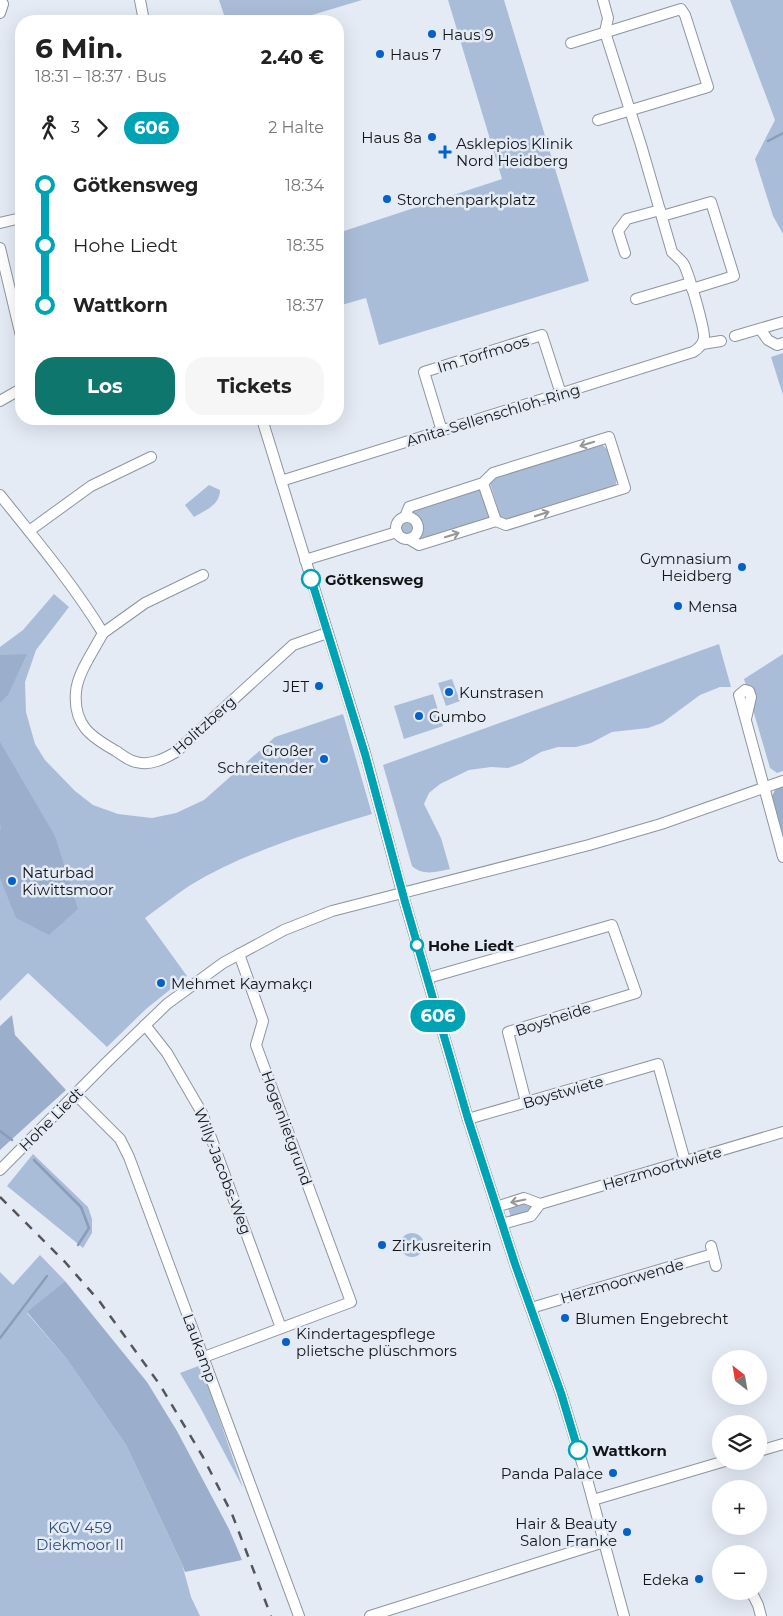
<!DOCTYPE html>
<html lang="de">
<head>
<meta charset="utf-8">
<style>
  body { margin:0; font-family:Montserrat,sans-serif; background:#f6f6f6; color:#222; height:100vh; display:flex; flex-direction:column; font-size:19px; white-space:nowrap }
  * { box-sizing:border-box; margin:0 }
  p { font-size:16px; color:#767676 }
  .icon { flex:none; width:28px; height:28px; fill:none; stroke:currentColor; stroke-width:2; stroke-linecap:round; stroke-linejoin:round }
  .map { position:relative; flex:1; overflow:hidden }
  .sheet { position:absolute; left:15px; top:15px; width:329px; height:410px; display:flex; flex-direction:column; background:#fff; border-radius:20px; box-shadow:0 5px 20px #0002 }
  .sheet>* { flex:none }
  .badge { padding:0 10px; border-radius:16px; font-size:18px; line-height:32px }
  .needle { width:32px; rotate:329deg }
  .controls { position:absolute; left:712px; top:1350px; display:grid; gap:10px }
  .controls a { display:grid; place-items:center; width:55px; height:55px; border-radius:50%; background:#fff; box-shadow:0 5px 20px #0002; font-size:25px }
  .map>.badge { position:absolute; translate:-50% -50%; box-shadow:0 0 0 2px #fff }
  .legs { display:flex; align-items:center; gap:8px; height:55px; padding:0 20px; font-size:16px }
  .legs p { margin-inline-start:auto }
  .summary { display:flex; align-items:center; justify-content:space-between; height:85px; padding:0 20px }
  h1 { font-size:28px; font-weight:700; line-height:38px }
  .cta { display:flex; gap:10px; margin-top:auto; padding:10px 20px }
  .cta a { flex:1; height:58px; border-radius:20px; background:#0f766e; color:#fff; font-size:20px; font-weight:700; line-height:58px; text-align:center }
  .cta a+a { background:#f6f6f6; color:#222 }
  ul { padding:0 20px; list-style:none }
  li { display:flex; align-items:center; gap:18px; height:60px; font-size:19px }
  li i { display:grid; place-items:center; width:8px; height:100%; margin:0 6px; background:currentColor }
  li i::after { content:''; width:12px; height:12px; margin:-6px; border:4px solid; border-radius:50%; background:#fff }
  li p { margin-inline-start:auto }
  li:first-child i { background:linear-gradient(#0000 50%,currentColor 0) }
  li:last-child i { background:linear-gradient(currentColor 50%,#0000 0) }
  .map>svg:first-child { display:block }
  .green { fill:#aabdd8 }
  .forest { fill:#9bafcc }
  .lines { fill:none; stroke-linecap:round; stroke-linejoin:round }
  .stream { stroke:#899db9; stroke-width:2.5 }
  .minor-casing { stroke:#8e959e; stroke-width:12 }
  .minor { stroke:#fff; stroke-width:10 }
  .rail { stroke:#52565b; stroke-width:2.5; stroke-dasharray:9 9; stroke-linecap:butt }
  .oneway { stroke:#949697 }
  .line-1-casing { stroke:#fff; stroke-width:11 }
  .line-1 { stroke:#00a3b4; stroke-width:8 }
  .poi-dot { fill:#0361c9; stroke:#e4ebf5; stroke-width:2 }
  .stop-1-dot { fill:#fff; stroke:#00a3b4; stroke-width:2.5 }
  .labels { text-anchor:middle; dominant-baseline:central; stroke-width:5; stroke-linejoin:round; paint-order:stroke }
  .poi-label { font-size:15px; fill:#121518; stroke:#e4ebf5; text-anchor:start }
  .street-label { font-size:15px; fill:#121518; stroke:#e4ebf5 }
  .stop-label { font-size:15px; font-weight:bold; fill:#121518; stroke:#e4ebf5; text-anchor:start }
  .park-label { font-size:15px; fill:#314e77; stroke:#e4ebf5 }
</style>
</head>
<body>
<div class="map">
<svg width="783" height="1616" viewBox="0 0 783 1616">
  <rect width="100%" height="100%" fill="#e4ebf5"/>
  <g class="green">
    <path d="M 219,0 L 362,0 L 292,21 L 226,21 Z"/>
    <path d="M 448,0 L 504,0 L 589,281 L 379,345 L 366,298 L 338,306 L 338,233 L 502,179 Z"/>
    <path d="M 730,0 L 783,0 L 783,234 L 773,216 L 755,159 L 775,120 Z"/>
    <path d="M 783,353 L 783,395 L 771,357 Z"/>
    <path d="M 600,443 L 607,449 L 617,479 L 615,487 L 505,522 L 501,519 L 490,483 L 494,477 Z"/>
    <path d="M 209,485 L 220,490 C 220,505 206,510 194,517 L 185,505 Z"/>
    <path d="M 482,486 L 492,519 L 419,542 L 413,539 C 424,529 421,519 406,515 L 410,510 Z"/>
    <circle cx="408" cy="528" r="10"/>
    <path d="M 54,594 L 69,607 L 36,650 L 25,682 L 26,712 L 35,744 L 45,760 L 75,791 L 93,805 L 118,814 L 152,818 L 176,813 L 204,800 L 275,737 L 343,714 L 372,814 C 309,833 245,852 189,886 C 174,896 160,907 145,918 L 187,976 L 146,1009 L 107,1047 L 28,973 L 0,1001 L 0,647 L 23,630 Z"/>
    <path d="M 719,644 L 731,687 L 720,687 L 700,695 L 662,723 L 648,728 L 612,732 L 591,743 L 576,747 L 558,747 L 541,752 L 522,763 L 508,768 L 491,767 L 469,770 L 440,784 L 429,793 L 424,804 L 441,838 L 450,869 C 436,872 423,876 412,866 L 383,765 Z"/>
    <path d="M 783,654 L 783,771 L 777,773 L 770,768 L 744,679 Z"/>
    <path d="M 452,679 L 460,701 L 446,706 L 438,683 Z"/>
    <path d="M 433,694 L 443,726 L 404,739 L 394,706 Z"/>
    <path d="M 33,1154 L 88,1207 L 92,1219 L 92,1233 L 83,1248 L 7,1186 Z"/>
    <path d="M 524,1201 L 533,1206 L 530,1214 L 512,1220 L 507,1205 Z"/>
    <circle cx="412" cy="1245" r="12"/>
    <path d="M 40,1255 L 65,1281 L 27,1313 L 66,1358 L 126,1445 L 182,1564 L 191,1597 L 200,1616 L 0,1616 L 0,1272 L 13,1285 Z"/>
    <path d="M 201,1365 L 243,1488 L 200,1407 L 180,1373 Z"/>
  </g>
  <g class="forest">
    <path d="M 27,654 L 8,695 L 0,703 L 0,655 Z"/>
    <path d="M 0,742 L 55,836 L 78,909 L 49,935 L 16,918 L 0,878 L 0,831 L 1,827 L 0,824 Z"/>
    <path d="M 783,786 L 783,835 L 772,796 L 776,788 Z"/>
    <path d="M 12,1015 L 15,1035 L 66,1090 L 0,1150 L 0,1026 Z"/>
    <path d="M 65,1281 L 147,1382 L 177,1431 L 229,1529 L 242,1560 L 185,1572 L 182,1564 L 126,1445 L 66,1358 L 27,1312 Z"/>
  </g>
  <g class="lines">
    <g class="stream">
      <path d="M 768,141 L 783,133"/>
      <path d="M 0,1131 L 12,1140"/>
      <path d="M 34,1160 L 81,1207 L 89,1228 L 78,1245"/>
      <path d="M 0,1338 L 47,1276"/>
    </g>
    <g class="minor-casing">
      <g id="minor">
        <path d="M 140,0 L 144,21"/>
        <path d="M 0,13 L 3,4"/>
        <path d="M 571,43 L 681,9 L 685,15 L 708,87 L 598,120"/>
        <path d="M 662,216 L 711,202 L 734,276 L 692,289"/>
        <path d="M 0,223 L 21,218"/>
        <path d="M 0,248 L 21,336"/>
        <path d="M 625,253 L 618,231 L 627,219 L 660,210"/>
        <path d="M 636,299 L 690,283"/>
        <path d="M 760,329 L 768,340 L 777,345 L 783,343"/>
        <path d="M 735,336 L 783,322"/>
        <path d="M 702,344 L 721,341"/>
        <path d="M 0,401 L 21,389"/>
        <path d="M 262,419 L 365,753 L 402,892 L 468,1119 L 515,1264 L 561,1393 L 587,1479 L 624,1616"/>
        <path d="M 442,431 L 424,372 L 542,335 L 561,394"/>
        <path d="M 281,481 L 693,352 C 698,349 703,345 704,338 C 705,330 688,270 683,263 C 680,259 676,256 672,252 L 641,145 L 605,32 L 608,18 L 603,0"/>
        <path d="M 483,483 L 496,521"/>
        <path d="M 0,495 C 36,540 73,584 103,633 C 94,650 77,674 76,692 C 73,725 91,737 116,751 C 122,755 129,761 136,762 C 150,766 164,759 176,752 L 293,645 L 327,633"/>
        <circle cx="407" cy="528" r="11"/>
        <path d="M 405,517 L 409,507 L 483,483 L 493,473 L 609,437 L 625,488 L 506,525 L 496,521 L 419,545 L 409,539"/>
        <path d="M 29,531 L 91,486 L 151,457"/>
        <path d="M 305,560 L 397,532"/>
        <path d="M 103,633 L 145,603 L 203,575"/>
        <path d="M 746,719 L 751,697 L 749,691 L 745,690 L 739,695 L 783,857"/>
        <path d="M 428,978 L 612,925 L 636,993 L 508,1032 L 526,1102"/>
        <path d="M 145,1025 L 167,1053 L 202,1113 L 281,1328"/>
        <path d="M 76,1095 L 120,1139 L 129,1157 L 299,1616"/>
        <path d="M 468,1119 L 658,1064 L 685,1161"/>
        <path d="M 0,1170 L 106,1063 L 167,1004 L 223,963 L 284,930 L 332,911 L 589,845 L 661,824 L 783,781"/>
        <path d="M 496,1207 L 524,1198 L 540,1204 L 783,1132"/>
        <path d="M 502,1224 L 531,1216 L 540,1204"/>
        <path d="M 711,1246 L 716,1266"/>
        <path d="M 531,1308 L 713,1254"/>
        <path d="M 204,1357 L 351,1302 L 256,1045 L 263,1021 L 239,954"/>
        <path d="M 759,1451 L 783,1444"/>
        <path d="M 593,1500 L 725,1461"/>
        <path d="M 751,1591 L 758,1605 L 761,1616"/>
        <path d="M 370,1616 L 604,1542"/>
      </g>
    </g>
    <use href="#minor" class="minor"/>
    <path class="rail" d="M 0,1197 L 65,1262 L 100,1302 L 160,1385 L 203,1457 L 232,1514 L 271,1616"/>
  </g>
  <defs><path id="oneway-shaft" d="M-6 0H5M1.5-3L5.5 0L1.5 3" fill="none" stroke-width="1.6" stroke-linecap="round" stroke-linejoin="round" transform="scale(1.25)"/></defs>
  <g class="oneway">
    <use href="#oneway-shaft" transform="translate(587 444) rotate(163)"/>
    <use href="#oneway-shaft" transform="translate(542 514) rotate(-18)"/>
    <use href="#oneway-shaft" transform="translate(452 535) rotate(-17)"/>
    <use href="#oneway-shaft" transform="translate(518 1201) rotate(168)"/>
  </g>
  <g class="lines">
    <g class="line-1-casing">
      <path id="line-1" d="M 311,579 L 365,754 L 405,902 L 468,1119 L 515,1264 L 561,1393 L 578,1450"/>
    </g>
    <use href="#line-1" class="line-1"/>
  </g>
  <g class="poi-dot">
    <circle cx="432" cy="34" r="5"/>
    <circle cx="380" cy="54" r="5"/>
    <circle cx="432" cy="137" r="5"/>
    <path d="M442.5 144.5h5v5h5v5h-5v5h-5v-5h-5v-5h5z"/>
    <circle cx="387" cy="199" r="5"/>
    <circle cx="742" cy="567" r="5"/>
    <circle cx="678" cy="606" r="5"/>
    <circle cx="319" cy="686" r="5"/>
    <circle cx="449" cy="692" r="5"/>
    <circle cx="419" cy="716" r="5"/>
    <circle cx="324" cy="759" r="5"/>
    <circle cx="12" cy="881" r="5"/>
    <circle cx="161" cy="983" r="5"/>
    <circle cx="382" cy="1245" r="5"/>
    <circle cx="565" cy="1318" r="5"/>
    <circle cx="286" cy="1342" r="5"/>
    <circle cx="613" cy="1473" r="5"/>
    <circle cx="627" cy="1532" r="5"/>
    <circle cx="699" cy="1579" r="5"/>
  </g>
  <g class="stop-1-dot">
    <circle cx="311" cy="579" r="9"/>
    <circle cx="417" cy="945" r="6"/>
    <circle cx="578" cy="1450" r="9"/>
  </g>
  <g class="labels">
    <g class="poi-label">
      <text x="442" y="34">Haus 9</text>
      <text x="390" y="54">Haus 7</text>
      <text x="422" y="137" text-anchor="end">Haus 8a</text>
      <text x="456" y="143">Asklepios Klinik<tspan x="456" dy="17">Nord Heidberg</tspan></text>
      <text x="397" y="199">Storchenparkplatz</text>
      <text x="732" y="558" text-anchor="end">Gymnasium<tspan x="732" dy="17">Heidberg</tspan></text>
      <text x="688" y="606">Mensa</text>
      <text x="309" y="686" text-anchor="end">JET</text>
      <text x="459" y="692">Kunstrasen</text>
      <text x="429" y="716">Gumbo</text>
      <text x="314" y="750" text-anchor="end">Großer<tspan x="314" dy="17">Schreitender</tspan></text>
      <text x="22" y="872">Naturbad<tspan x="22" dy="17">Kiwittsmoor</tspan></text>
      <text x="171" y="983">Mehmet Kaymakçı</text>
      <text x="392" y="1245">Zirkusreiterin</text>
      <text x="575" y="1318">Blumen Engebrecht</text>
      <text x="296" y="1333">Kindertagespflege<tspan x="296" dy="17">plietsche plüschmors</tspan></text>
      <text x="603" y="1473" text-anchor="end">Panda Palace</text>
      <text x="617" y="1523" text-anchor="end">Hair &amp; Beauty<tspan x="617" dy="17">Salon Franke</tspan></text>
      <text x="689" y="1579" text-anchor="end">Edeka</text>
    </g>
    <g class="street-label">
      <text transform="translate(483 354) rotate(-17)">Im Torfmoos</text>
      <text transform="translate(493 415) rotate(-17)">Anita-Sellenschloh-Ring</text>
      <text transform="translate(204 725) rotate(-42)">Holitzberg</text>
      <text transform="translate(553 1019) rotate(-18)">Boysheide</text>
      <text transform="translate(563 1092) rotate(-16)">Boystwiete</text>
      <text transform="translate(51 1119) rotate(-45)">Hohe Liedt</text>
      <text transform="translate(287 1128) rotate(70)">Hogenlietgrund</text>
      <text transform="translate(662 1168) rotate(-16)">Herzmoortwiete</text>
      <text transform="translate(223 1171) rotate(69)">Willy-Jacobs-Weg</text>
      <text transform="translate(622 1281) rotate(-16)">Herzmoorwende</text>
      <text transform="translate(200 1348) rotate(70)">Laukamp</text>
    </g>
    <g class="stop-label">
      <text x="325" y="579">Götkensweg</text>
      <text x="428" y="945">Hohe Liedt</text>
      <text x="592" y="1450">Wattkorn</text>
    </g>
    <g class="park-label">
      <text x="80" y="1527">KGV 459<tspan x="80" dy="17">Diekmoor II</tspan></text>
    </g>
  </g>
</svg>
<div class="controls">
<a><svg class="needle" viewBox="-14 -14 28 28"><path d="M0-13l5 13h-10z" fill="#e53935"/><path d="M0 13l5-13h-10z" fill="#767676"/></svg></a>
<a><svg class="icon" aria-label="layers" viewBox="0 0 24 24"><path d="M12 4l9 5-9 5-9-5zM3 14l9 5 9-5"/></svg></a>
<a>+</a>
<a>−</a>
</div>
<b class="badge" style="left:438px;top:1016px;background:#00a3b4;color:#fff">606</b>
<section class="sheet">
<div class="summary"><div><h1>6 Min.</h1><p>18:31 – 18:37 · Bus</p></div><b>2.40 €</b></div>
<div class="legs"><svg class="icon" aria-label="walk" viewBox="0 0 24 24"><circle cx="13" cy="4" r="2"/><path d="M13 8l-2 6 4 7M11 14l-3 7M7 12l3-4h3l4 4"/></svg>3<svg class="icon" aria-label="forward" viewBox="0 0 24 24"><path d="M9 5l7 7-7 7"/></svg><b class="badge" style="background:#00a3b4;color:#fff">606</b><p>2 Halte</p></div>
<ul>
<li><i style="color:#00a3b4"></i><b>Götkensweg</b><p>18:34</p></li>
<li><i style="color:#00a3b4"></i><span>Hohe Liedt</span><p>18:35</p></li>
<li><i style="color:#00a3b4"></i><b>Wattkorn</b><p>18:37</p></li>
</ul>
<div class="cta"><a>Los</a><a>Tickets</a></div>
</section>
</div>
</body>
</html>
